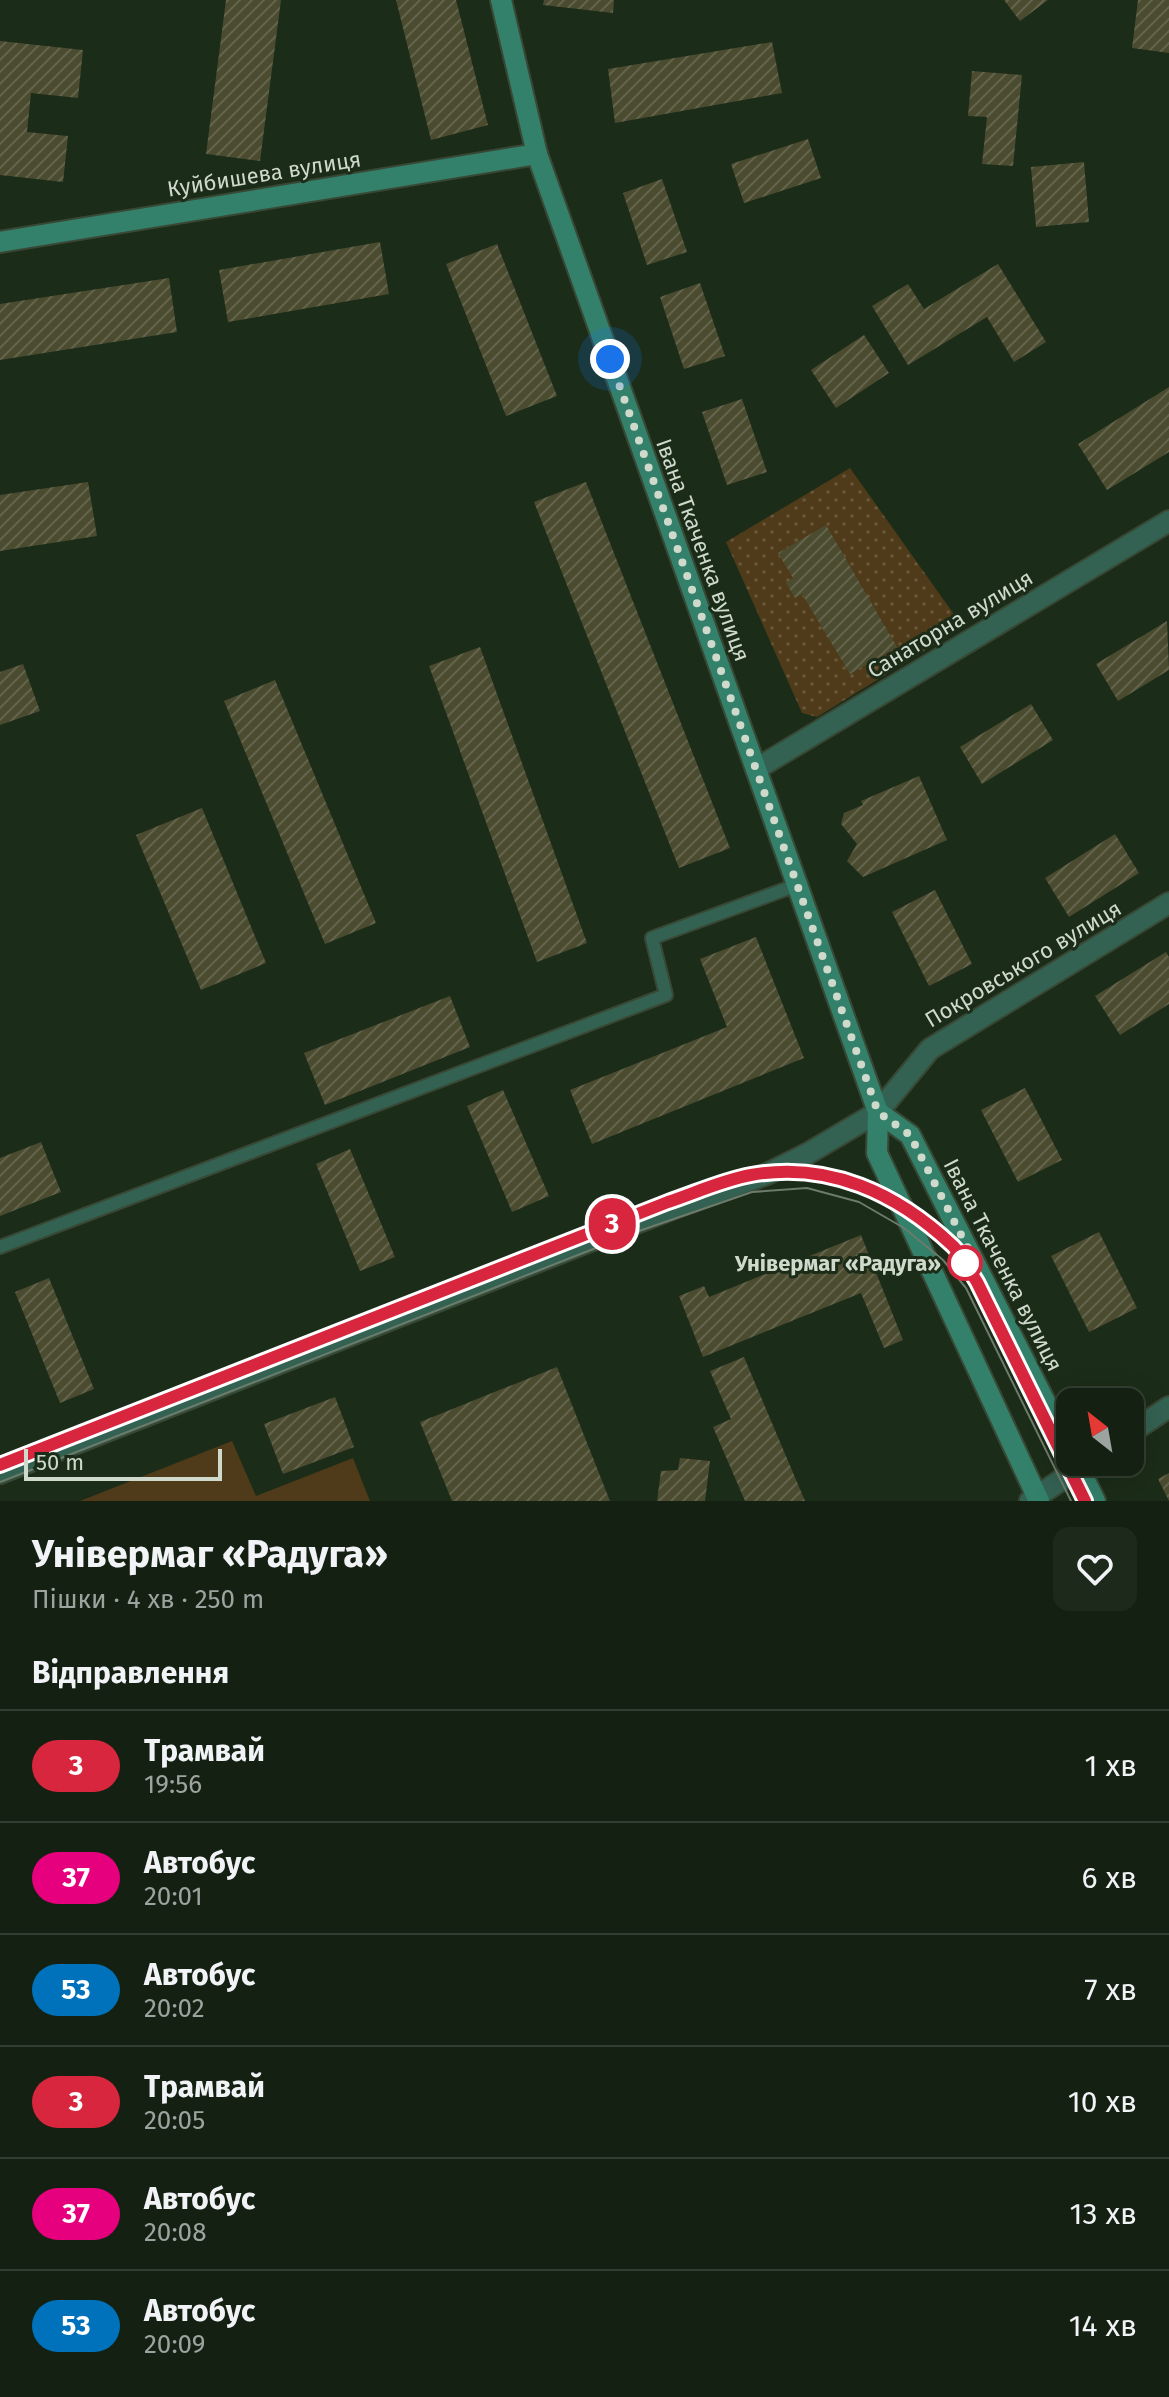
<!DOCTYPE html>
<html lang="uk">
<head>
<meta charset="utf-8">
<style>
  body { margin:0; font-family:"Fira Sans",sans-serif; background:#1d291b; color:#f1f3f6; height:100vh; display:flex; flex-direction:column; font-size:30px; white-space:nowrap }
  * { box-sizing:border-box; margin:0 }
  p { font-size:26px; color:#9da39f }
  .icon { flex:none; width:44px; height:44px; fill:none; stroke:currentColor; stroke-width:2; stroke-linecap:round; stroke-linejoin:round }
  .map { position:relative; height:1501px; overflow:hidden }
  .panel { display:flex; flex-direction:column; background:#142112; flex:1 }
  .panel>* { flex:none }
  .badge { padding:0 16px; border-radius:26px; font-size:28px; line-height:52px }
  .needle { width:52px; rotate:329deg }
  .fabs { position:absolute; left:1056px; top:1388px; display:grid; gap:16px }
  .fabs a { display:grid; place-items:center; width:88px; height:88px; border-radius:16px; background:#142112; box-shadow:0 8px 32px #0002,0 0 0 2px #333e32; font-size:40px }
  .scale { position:absolute; left:24px; bottom:20px; width:198px; box-sizing:border-box; padding-left:8px; border:4px solid #cfdacd; border-top:0; font-size:22px; line-height:28px; white-space:nowrap; color:#cfdacd; -webkit-text-stroke:6px #1b2c18; paint-order:stroke }
  .you { position:absolute; width:40px; height:40px; margin:-20px; border:6px solid #fff; border-radius:50%; background:#1a73e8; box-shadow:0 0 0 12px #1a73e833 }
  .map>.badge { position:absolute; translate:-50% -50%; box-shadow:0 0 0 4px #fff }
  h2 { padding:0 32px; font-size:30px; line-height:72px }
  .round { display:grid; place-items:center; flex:none; width:84px; height:84px; border-radius:16px; background:#1d291b }
  .headline { display:flex; align-items:center; justify-content:space-between; height:136px; padding:0 32px }
  h1 { font-size:38px; font-weight:700; line-height:60px }
  ul { padding:0; list-style:none }
  li { display:flex; align-items:center; gap:24px; height:112px; padding:0 32px; border-top:2px solid #333e32 }
  li div { flex:1 }
  li b { display:block; font-size:30px }
  li em { font-style:normal }
  li .badge { min-width:88px; font-weight:700; text-align:center }
  .map>svg:first-child { display:block }
  .grass { fill:url(#grass-dots) }
  .park { fill:#4f3a19 }
  .building { fill:url(#building-hatch) }
  .lines { fill:none; stroke-linecap:round; stroke-linejoin:round }
  .service-casing { stroke:#384835; stroke-width:16 }
  .minor-casing { stroke:#384835; stroke-width:24 }
  .tertiary-casing { stroke:#384835; stroke-width:24 }
  .secondary-casing { stroke:#384835; stroke-width:24 }
  .service { stroke:#336152; stroke-width:12 }
  .minor { stroke:#336152; stroke-width:20 }
  .tertiary { stroke:#336152; stroke-width:20 }
  .secondary { stroke:#33816b; stroke-width:20 }
  .tram { stroke:#6c7b6a; stroke-width:2 }
  .line-casing { stroke:#fff; stroke-width:18 }
  .line { stroke:#d7263d; stroke-width:12 }
  .walk { stroke:#cfdacd; stroke-width:8; stroke-dasharray:0 14.4 }
  .stop-dot { fill:#fff; stroke:#d7263d; stroke-width:4 }
  .labels { text-anchor:middle; dominant-baseline:central; stroke-width:6; stroke-linejoin:round; paint-order:stroke }
  .street-label { font-size:22px; fill:#cfdacd; stroke:#1b2c18 }
  .stop-label { font-size:22px; font-weight:bold; fill:#cfdacd; stroke:#1b2c18; text-anchor:end }
</style>
</head>
<body>
<div class="map">
<svg width="1169" height="1501" viewBox="0 0 1169 1501">
  <defs>
    <pattern id="grass-dots" width="8" height="8" patternUnits="userSpaceOnUse" patternTransform="scale(2)"><rect width="8" height="8" fill="#4f3a19"/><path d="M2 2h.1M6 6h.1" fill="none" stroke="#675639" stroke-width="1.8" stroke-linecap="round"/></pattern>
    <pattern id="building-hatch" width="6" height="6" patternUnits="userSpaceOnUse" patternTransform="scale(2)"><rect width="6" height="6" fill="#4b4b30"/><path d="M-1 1l2-2M0 6l6-6M5 7l2-2" fill="none" stroke="#64644d"/></pattern>
  </defs>
  <rect width="100%" height="100%" fill="#1b2c18"/>
  <path class="grass" d="M 850,468 L 963,627 L 817,717 L 802,713 L 726,542 Z"/>
  <path class="park" d="M 232,1441 L 256,1496 L 353,1458 L 370,1501 L 80,1501 Z"/>
  <g class="building">
    <path d="M 226,0 L 281,0 L 260,161 L 206,154 Z"/>
    <path d="M 396,0 L 456,0 L 488,125 L 431,140 Z"/>
    <path d="M 544,0 L 614,0 L 613,13 L 543,5 Z"/>
    <path d="M 1004,0 L 1048,0 L 1020,21 Z"/>
    <path d="M 1138,0 L 1169,0 L 1169,53 L 1132,48 Z"/>
    <path d="M 0,41 L 83,50 L 78,98 L 31,93 L 27,132 L 68,136 L 63,182 L 0,175 Z"/>
    <path d="M 772,42 L 782,93 L 615,123 L 608,69 Z"/>
    <path d="M 972,71 L 1022,75 L 1013,166 L 982,164 L 987,117 L 968,116 Z"/>
    <path d="M 808,139 L 821,178 L 744,203 L 731,164 Z"/>
    <path d="M 1084,162 L 1089,222 L 1036,227 L 1031,167 Z"/>
    <path d="M 662,179 L 687,252 L 647,265 L 623,193 Z"/>
    <path d="M 380,242 L 389,294 L 228,322 L 219,270 Z"/>
    <path d="M 497,244 L 557,396 L 506,416 L 446,264 Z"/>
    <path d="M 998,264 L 1046,342 L 1014,362 L 987,317 L 908,365 L 872,306 L 908,284 L 924,309 Z"/>
    <path d="M 169,278 L 177,332 L 0,360 L 0,304 Z"/>
    <path d="M 700,283 L 725,356 L 684,369 L 660,297 Z"/>
    <path d="M 864,335 L 889,373 L 836,408 L 811,370 Z"/>
    <path d="M 1169,387 L 1169,452 L 1107,490 L 1078,444 Z"/>
    <path d="M 742,399 L 767,472 L 727,485 L 702,412 Z"/>
    <path d="M 88,482 L 97,536 L 0,551 L 0,495 Z"/>
    <path d="M 586,482 L 730,848 L 679,868 L 534,502 Z"/>
    <path d="M 826,525 L 897,647 L 850,674 L 802,594 L 795,598 L 786,583 L 793,578 L 778,553 Z"/>
    <path d="M 1167,621 L 1169,670 L 1118,701 L 1096,664 Z"/>
    <path d="M 480,647 L 587,943 L 537,962 L 429,666 Z"/>
    <path d="M 23,664 L 40,711 L 0,725 L 0,672 Z"/>
    <path d="M 275,680 L 376,923 L 325,944 L 224,701 Z"/>
    <path d="M 1031,704 L 1053,740 L 982,784 L 960,747 Z"/>
    <path d="M 919,776 L 947,840 L 863,877 L 847,861 L 857,844 L 841,824 L 844,813 L 863,805 L 861,801 Z"/>
    <path d="M 202,808 L 266,963 L 201,990 L 136,835 Z"/>
    <path d="M 1115,834 L 1139,873 L 1069,917 L 1045,878 Z"/>
    <path d="M 935,890 L 972,964 L 929,986 L 892,912 Z"/>
    <path d="M 756,937 L 804,1058 L 592,1144 L 570,1090 L 727,1027 L 700,959 Z"/>
    <path d="M 1166,952 L 1169,957 L 1169,1004 L 1120,1035 L 1095,996 Z"/>
    <path d="M 450,996 L 470,1047 L 325,1105 L 304,1053 Z"/>
    <path d="M 1025,1088 L 1062,1160 L 1018,1182 L 981,1110 Z"/>
    <path d="M 503,1090 L 549,1196 L 512,1212 L 467,1106 Z"/>
    <path d="M 41,1142 L 61,1192 L 0,1216 L 0,1158 Z"/>
    <path d="M 350,1149 L 395,1257 L 360,1271 L 316,1164 Z"/>
    <path d="M 1099,1232 L 1137,1308 L 1089,1332 L 1051,1256 Z"/>
    <path d="M 861,1235 L 903,1340 L 884,1348 L 861,1293 L 703,1357 L 679,1296 L 704,1286 L 709,1297 Z"/>
    <path d="M 49,1278 L 94,1389 L 60,1403 L 15,1292 Z"/>
    <path d="M 744,1357 L 805,1501 L 745,1501 L 713,1427 L 731,1419 L 710,1371 Z"/>
    <path d="M 557,1367 L 610,1501 L 452,1501 L 420,1422 Z"/>
    <path d="M 335,1397 L 354,1447 L 283,1474 L 264,1424 Z"/>
    <path d="M 680,1458 L 710,1461 L 705,1501 L 657,1501 L 661,1471 L 678,1470 Z"/>
    <path d="M 1169,1473 L 1169,1501 L 1158,1479 Z"/>
  </g>
  <g class="lines">
    <g class="service-casing">
      <path id="service" d="M 0,1247 L 666,995 L 652,938 L 797,885"/>
    </g>
    <g class="minor-casing">
      <g id="minor">
        <path d="M 756,769 L 1169,521"/>
        <path d="M 878,1112 L 930,1049 L 1169,903"/>
        <path d="M 1130,1433 L 1169,1407"/>
        <path d="M 1030,1501 L 1088,1462"/>
      </g>
    </g>
    <g class="tertiary-casing">
      <path id="tertiary" d="M 0,1473 L 669,1210 L 767,1174 L 807,1154 L 878,1112"/>
    </g>
    <g class="secondary-casing">
      <g id="secondary">
        <path d="M 501,0 L 537,154 L 878,1112 L 877,1153 L 1039,1501"/>
        <path d="M 0,242 L 537,154"/>
        <path d="M 878,1112 L 910,1135 L 1070,1451"/>
        <path d="M 1076,1462 L 1095,1501"/>
      </g>
    </g>
    <use href="#service" class="service"/>
    <use href="#minor" class="minor"/>
    <use href="#tertiary" class="tertiary"/>
    <use href="#secondary" class="secondary"/>
    <g class="tram">
      <path d="M 0,1465 L 668,1202 C 695,1193 723,1180 751,1175 C 828,1161 898,1193 953,1246 C 962,1256 969,1270 977,1282 L 1085,1501"/>
      <path d="M 0,1482 L 639,1231 L 752,1192 L 807,1188 L 859,1202 L 904,1228 L 943,1260 L 966,1288 L 1071,1501"/>
    </g>
  </g>
  <g class="lines">
    <g class="line-casing">
      <path id="line" d="M 0,1465 L 668,1202 C 695,1193 723,1180 751,1175 C 828,1161 897,1193 953,1246 C 963,1256 969,1270 977,1282 L 1085,1501"/>
    </g>
    <use href="#line" class="line"/>
    <path class="walk" d="M 610,359 L 878,1112 L 910,1135 L 977,1266 L 965,1263"/>
  </g>
  <circle class="stop-dot" cx="965" cy="1263" r="16"/>
  <g class="labels">
    <g class="street-label">
      <text transform="translate(264 174) rotate(-9)">Куйбишева вулиця</text>
      <text transform="translate(703 550) rotate(70)">Івана Ткаченка вулиця</text>
      <text transform="translate(950 624) rotate(-31)">Санаторна вулиця</text>
      <text transform="translate(1023 964) rotate(-31)">Покровського вулиця</text>
      <text transform="translate(1003 1265) rotate(63)">Івана Ткаченка вулиця</text>
    </g>
    <g class="stop-label">
      <text x="941" y="1263">Універмаг «Радуга»</text>
    </g>
  </g>
</svg>
<div class="fabs">
<a><svg class="needle" viewBox="-14 -14 28 28"><path d="M0-13l5 13h-10z" fill="#e53935"/><path d="M0 13l5-13h-10z" fill="#9da39f"/></svg></a>
</div>
<div class="scale">50 m</div>
<div class="you" style="left:610px;top:359px"></div>
<b class="badge" style="left:612px;top:1224px;background:#d7263d;color:#fff">3</b>
</div>
<section class="panel">
<div class="headline"><div><h1>Універмаг «Радуга»</h1><p>Пішки · 4 хв · 250 m</p></div><a class="round"><svg class="icon" aria-label="heart" viewBox="0 0 24 24"><path d="M12 20l-8-8c-3-5 5-10 8-4 3-6 11-1 8 4z"/></svg></a></div>
<h2>Відправлення</h2>
<ul>
<li><span class="badge" style="background:#d7263d;color:#fff">3</span><div><b>Трамвай</b><p>19:56</p></div><em>1 хв</em></li>
<li><span class="badge" style="background:#e6007e;color:#fff">37</span><div><b>Автобус</b><p>20:01</p></div><em>6 хв</em></li>
<li><span class="badge" style="background:#0072bc;color:#fff">53</span><div><b>Автобус</b><p>20:02</p></div><em>7 хв</em></li>
<li><span class="badge" style="background:#d7263d;color:#fff">3</span><div><b>Трамвай</b><p>20:05</p></div><em>10 хв</em></li>
<li><span class="badge" style="background:#e6007e;color:#fff">37</span><div><b>Автобус</b><p>20:08</p></div><em>13 хв</em></li>
<li><span class="badge" style="background:#0072bc;color:#fff">53</span><div><b>Автобус</b><p>20:09</p></div><em>14 хв</em></li>
</ul>
</section>
</body>
</html>
